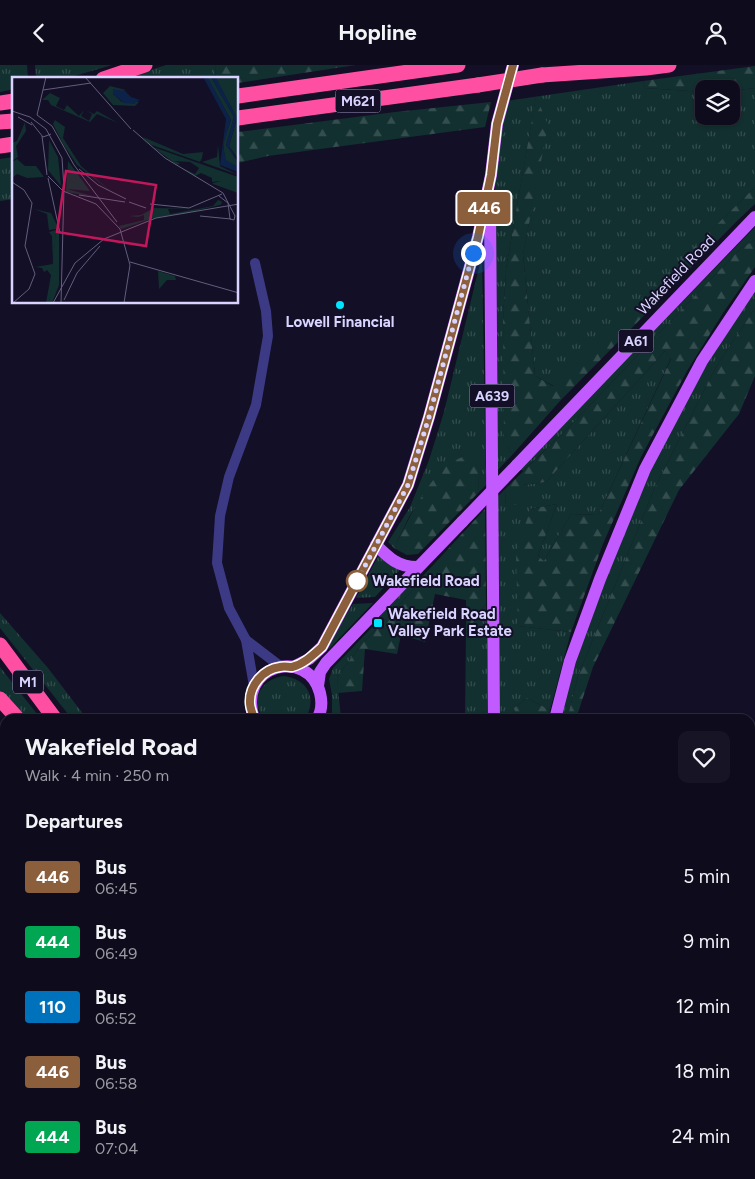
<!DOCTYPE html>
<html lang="en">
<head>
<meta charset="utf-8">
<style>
  body { margin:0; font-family:Figtree,sans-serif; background:#171425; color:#f1f3f6; height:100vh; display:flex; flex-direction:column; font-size:19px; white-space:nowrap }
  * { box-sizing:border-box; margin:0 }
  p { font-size:16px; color:#9b9ba3 }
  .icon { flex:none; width:28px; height:28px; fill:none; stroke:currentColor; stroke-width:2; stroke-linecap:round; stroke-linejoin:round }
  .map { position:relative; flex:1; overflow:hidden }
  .side { position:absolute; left:0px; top:649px; width:755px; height:466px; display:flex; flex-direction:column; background:#0e0b1c; border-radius:15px 15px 0 0; box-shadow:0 1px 4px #0004,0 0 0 1px #2e2b3b }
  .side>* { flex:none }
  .badge { padding:0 10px; border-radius:4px; font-size:18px; line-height:32px }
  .tools { position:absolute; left:695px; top:15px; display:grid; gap:10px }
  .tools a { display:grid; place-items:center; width:45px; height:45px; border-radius:10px; background:#0e0b1c; box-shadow:0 1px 4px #0004,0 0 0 1px #2e2b3b; font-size:25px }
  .you { position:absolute; width:25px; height:25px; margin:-12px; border:4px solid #fff; border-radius:50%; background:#1a73e8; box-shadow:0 0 0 8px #1a73e833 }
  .map>.badge { position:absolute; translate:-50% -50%; box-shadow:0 0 0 2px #fff }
  h2 { padding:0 25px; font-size:19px; line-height:45px }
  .round { display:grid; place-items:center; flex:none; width:52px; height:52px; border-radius:10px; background:#171425 }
  .overview { display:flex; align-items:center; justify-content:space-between; height:85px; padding:0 25px }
  h1 { font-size:24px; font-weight:700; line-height:38px }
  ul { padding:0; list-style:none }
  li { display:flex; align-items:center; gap:15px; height:65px; padding:0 25px }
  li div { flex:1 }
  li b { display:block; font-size:19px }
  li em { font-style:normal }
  li .badge { min-width:55px; font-weight:700; text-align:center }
  header { display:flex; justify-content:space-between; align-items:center; height:65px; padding:0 25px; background:#0e0b1c; font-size:22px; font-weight:700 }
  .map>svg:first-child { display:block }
  .grass { fill:url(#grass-tufts) }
  .forest { fill:url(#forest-firs) }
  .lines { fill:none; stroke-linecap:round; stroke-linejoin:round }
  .street { stroke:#3d3a85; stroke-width:10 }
  .primary { stroke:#c25bff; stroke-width:12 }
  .highway { stroke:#ff4fa3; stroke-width:15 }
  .primary-bridge { stroke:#c25bff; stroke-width:12 }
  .highway-bridge { stroke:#ff4fa3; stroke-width:15 }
  .line-casing { stroke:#fff; stroke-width:11 }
  .line { stroke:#8b5e3c; stroke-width:8 }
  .walk { stroke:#d9d4ff; stroke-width:5; stroke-dasharray:0 9 }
  .poi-dot { fill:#00e5ff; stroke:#130f26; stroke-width:2 }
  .stop-dot { fill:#fff; stroke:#8b5e3c; stroke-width:2.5 }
  .labels { text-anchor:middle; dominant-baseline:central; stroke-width:4; stroke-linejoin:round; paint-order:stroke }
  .shield { fill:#130f26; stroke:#9e99be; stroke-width:1 }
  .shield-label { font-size:14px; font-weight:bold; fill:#d9d4ff }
  .street-label { font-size:15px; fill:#d9d4ff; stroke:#130f26 }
  .poi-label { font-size:15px; font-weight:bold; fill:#d9d4ff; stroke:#130f26 }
  .stop-label { font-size:15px; font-weight:bold; fill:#d9d4ff; stroke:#130f26; text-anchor:start }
  .inset-road { fill:none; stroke:#625e7d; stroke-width:1 }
  .view { fill:#c2185b; fill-opacity:0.15; stroke:#c2185b; stroke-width:2.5 }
  .inset-edge { fill:none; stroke:#d9d4ff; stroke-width:2.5 }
</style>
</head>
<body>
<header><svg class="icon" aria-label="back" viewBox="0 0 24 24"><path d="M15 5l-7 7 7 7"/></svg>Hopline<svg class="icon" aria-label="person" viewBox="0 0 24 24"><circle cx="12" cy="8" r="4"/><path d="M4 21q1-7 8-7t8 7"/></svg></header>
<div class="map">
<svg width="755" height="1114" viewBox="0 0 755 1114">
  <defs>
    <pattern id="grass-tufts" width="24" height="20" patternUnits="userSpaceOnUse" patternTransform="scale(1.25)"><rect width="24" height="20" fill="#12302f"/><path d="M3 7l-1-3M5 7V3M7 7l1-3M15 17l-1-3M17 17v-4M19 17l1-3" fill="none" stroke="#344d4e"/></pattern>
    <pattern id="forest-firs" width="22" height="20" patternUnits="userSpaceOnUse" patternTransform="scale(1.25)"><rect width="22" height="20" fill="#12302f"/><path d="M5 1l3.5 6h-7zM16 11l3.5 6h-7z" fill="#344d4e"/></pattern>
  </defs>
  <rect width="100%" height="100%" fill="#130f26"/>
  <g class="grass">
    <path d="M 0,0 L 27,0 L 28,14 L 14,14 L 14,24 L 0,27 Z"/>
    <path d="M 35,0 L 112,0 L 64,14 L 36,14 Z"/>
    <path d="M 166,0 L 215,0 L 216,14 L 124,14 Z"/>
    <path d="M 643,16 L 645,23 L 704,27 L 704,51 L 731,51 L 731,26 L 755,23 L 755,122 L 554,321 L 535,311 L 523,190 L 547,60 L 536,32 L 506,204 L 503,255 L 507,382 L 513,389 L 496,407 L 495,126 L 497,87 L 507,36 Z"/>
    <path d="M 14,92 L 14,134 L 0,136 L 0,94 Z"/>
    <path d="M 755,162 L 755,175 L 741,183 L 565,366 L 523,406 L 520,404 Z"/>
    <path d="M 482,190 L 486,420 L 479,427 L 477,389 L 430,420 L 409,452 L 394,483 L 388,477 L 410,442 L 429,395 L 444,347 Z"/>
    <path d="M 755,226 L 755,243 L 716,302 L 655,422 L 578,611 L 567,654 L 560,654 C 587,553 625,451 673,359 C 697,313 726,269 755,226 Z"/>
    <path d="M 665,286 L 671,293 L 598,450 L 571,449 L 544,496 L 538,491 L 557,439 L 530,444 L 518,561 L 571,567 L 550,645 L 527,633 L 514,643 L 516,654 L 500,654 L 496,433 L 505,424 L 506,441 L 523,420 L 546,417 Z"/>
    <path d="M 379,490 L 400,503 L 399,506 L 375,532 L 356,533 Z"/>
    <path d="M 407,520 L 412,521 L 415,523 L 361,580 L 337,612 L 341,654 L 332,654 L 332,630 L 329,614 L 333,603 L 378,556 L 382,547 Z"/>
    <path d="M 373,538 L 329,584 L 326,582 L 353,539 Z"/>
    <path d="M 486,539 L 489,654 L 465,654 L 466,568 Z"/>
    <path d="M 0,548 L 48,603 L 87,654 L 72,654 L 0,563 Z"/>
    <path d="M 0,602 L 41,654 L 24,654 L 0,628 Z"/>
    <path d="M 284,611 C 307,614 318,633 305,654 L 263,654 C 251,633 260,615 284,611 Z"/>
    <path d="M 340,1110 L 474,1110 L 475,1114 L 342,1114 Z"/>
  </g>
  <g class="forest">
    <path d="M 215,0 L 356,0 L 238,18 L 238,14 L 216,14 Z"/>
    <path d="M 755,1 L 755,23 L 731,26 L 731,24 L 704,24 L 704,27 L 645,23 L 643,16 Z"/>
    <path d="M 536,31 L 548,60 L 523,190 L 535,311 L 553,321 L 755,122 L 755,139 L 737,156 L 560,336 L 513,389 L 507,382 L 504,373 L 503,255 L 506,204 Z"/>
    <path d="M 491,37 L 485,62 L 268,91 L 238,98 L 238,67 L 395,47 Z"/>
    <path d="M 755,175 L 755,202 L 723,248 L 687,306 L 641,392 L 603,479 L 571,567 L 518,561 L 516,490 L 530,444 L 557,439 L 538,491 L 544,496 L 571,449 L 598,450 L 671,294 L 665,286 L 546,417 L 523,420 L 521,439 L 506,441 L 505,424 L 565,366 L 741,183 Z"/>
    <path d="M 755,243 L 755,311 L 739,349 L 679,425 L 593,602 L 576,654 L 567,654 L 578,611 L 655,422 L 716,302 Z"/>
    <path d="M 478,388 L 479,427 L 418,489 L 407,490 L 394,483 C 407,457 426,417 449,399 C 457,393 468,390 478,388 Z"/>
    <path d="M 485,444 L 486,539 L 466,568 L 466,535 L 435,529 L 425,577 L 401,570 L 397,589 L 365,584 L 362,626 L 338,628 L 337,612 L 361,580 L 415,523 L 422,512 Z"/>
    <path d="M 527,633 L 550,645 L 548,654 L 516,654 L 514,643 Z"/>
    <path d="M 0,663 L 5,669 L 5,744 L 0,737 Z"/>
    <path d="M 755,879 L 755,934 L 750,958 L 750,892 Z"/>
  </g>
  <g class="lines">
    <g class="street">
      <path d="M 246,575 L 229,543 L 217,498 L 220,451 L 229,412 L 256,340 L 268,271 L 266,246 L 255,198"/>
      <path d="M 254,621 L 246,575 L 280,601"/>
    </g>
    <g class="primary">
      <path d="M 490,141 L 494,654"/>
      <path d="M 517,400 L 755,152"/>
      <path d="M 376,480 C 389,493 398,502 417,502"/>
      <path d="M 293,602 L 309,594 L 322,582 L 408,420 L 429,352 L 478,172 L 491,110 L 497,59 L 513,0"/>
      <path d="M 318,621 L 320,607 L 326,598 L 462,457"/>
      <path d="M 254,654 C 236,599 308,582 320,628 C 322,636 322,646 317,654"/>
      <path d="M 555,654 L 570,596 L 600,514 L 645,404 L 702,296 L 755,216"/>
      <path d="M 0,847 L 5,845"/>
      <path d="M 490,1110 L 492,1114"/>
      <path d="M 510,1110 L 511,1114"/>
    </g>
    <g class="highway">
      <path d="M 542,10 L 646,3 L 669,0"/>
      <path d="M 103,14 L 145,0"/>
      <path d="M 238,31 L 458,0"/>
      <path d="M 0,38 L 14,36"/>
      <path d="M 238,53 L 478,20"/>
      <path d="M 0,57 L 14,56"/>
      <path d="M 0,81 L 14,79"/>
      <path d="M 0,580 L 55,654"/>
      <path d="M 0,634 L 18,654"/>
      <path d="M 304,1110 L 306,1114"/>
      <path d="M 325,1110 L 327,1114"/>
    </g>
    <path class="primary-bridge" d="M 462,457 L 517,400"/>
    <path class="highway-bridge" d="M 478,20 L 542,10"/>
  </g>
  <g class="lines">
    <g class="line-casing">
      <path id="line" d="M 254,654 C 253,649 250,643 250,638 C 249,621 263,604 280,602 C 284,601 288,602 292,602 C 304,599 313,590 322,582 L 408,420 L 429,352 L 478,172 L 491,110 L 497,59 L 513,0"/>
    </g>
    <use href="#line" class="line"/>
    <path class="walk" d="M 357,516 L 408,420 L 429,352 L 473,188"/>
  </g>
  <g class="poi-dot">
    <circle cx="340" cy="240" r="5"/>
    <rect x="373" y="553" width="10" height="10" rx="2.5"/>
  </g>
  <circle class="stop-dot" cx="357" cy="516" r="10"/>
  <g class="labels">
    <g class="shield">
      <rect x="335.5" y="24.5" width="45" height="23" rx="4"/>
      <rect x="618.5" y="264.5" width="35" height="23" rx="4"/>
      <rect x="469.5" y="319.5" width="45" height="23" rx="4"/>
      <rect x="13" y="605.5" width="30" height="23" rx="4"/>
    </g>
    <g class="shield-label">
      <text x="358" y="36">M621</text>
      <text x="636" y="276">A61</text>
      <text x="492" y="331">A639</text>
      <text x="28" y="617">M1</text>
    </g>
    <g class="street-label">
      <text transform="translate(676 210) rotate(-46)">Wakefield Road</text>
    </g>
    <g class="poi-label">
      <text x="340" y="257">Lowell Financial</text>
      <text x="388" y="549" text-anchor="start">Wakefield Road<tspan x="388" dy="17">Valley Park Estate</tspan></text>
    </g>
    <g class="stop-label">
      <text x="372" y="516">Wakefield Road</text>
    </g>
  </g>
  <g transform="translate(12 12)">
    <rect width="226" height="226" fill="#130f26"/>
    <path d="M 195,0 L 199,0 L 222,40 L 214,68 L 226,85 L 226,90 L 218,88 L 213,82 L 211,66 L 219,43 ZM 203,0 L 226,0 L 226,82 L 217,69 L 225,41 ZM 98,9 L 114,13 L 101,17 L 110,25 L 127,25 L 123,29 L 101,28 L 91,16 ZM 13,45 L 14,54 L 4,69 L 6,80 L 0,84 L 0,66 L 5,64 ZM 141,70 L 226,100 L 226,116 L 201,107 L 200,110 L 201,106 L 209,104 L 200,105 L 200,101 L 189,96 L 183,99 L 168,90 L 183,97 L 187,91 L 178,85 L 162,84 L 168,86 L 165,88 ZM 5,82 L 13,89 L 24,89 L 32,100 L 15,101 L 5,97 L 0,101 L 0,85 ZM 56,84 L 78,114 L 55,112 L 84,120 L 54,115 ZM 206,123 L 209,124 L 210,126 L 208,128 L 191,132 L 179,135 L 142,141 L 109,152 L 107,149 L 132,143 L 132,138 L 126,140 L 117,139 L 129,138 L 142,131 L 182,132 L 156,132 L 158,137 L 201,129 ZM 22,132 L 39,136 L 47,152 L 47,208 L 40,226 L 37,226 L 44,152 L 37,153 L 35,137 Z" fill="#12302f"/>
    <path d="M 38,16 L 48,21 L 44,29 L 52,33 L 55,28 L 67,39 L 72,33 L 69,39 L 77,44 L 80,37 L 73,33 L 82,37 L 85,34 L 106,46 L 85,37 L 78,45 L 39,28 L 36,23 L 30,23 ZM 43,43 L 53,50 L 51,61 L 69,89 L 101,116 L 65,88 L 51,67 L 41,47 ZM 131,60 L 171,77 L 191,75 L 190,81 L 188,85 L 137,67 ZM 37,63 L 46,80 L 49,109 L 36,93 ZM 206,68 L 208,89 L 226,98 L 190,85 L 205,80 Z" fill="#12302f"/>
    <path d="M 44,153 L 39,213 L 37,226 L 34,226 L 39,198 L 35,193 L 32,195 L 30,191 L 23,190 L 41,187 L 40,159 L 37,155 ZM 146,194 L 163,199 L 164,203 L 155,203 L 147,212 Z" fill="#12302f"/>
    <path d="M 191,0 L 196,1 L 219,43 L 211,69 L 214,83 L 226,90 L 226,95 L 208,88 L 214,42 ZM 199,0 L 204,1 L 225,41 L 217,69 L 226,85 L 214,68 L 222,40 ZM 101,12 L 113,14 L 119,20 L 128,23 L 122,27 L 112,26 L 101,17 Z" fill="#0c2248"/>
    <path class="inset-road" d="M 73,0 L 119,52M 31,13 L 79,6M 0,34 L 18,40 L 34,52 L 50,81 L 52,111 L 49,226M 25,38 L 40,49 L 62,88 L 105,145M 25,38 L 34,0M 6,40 L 20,48M 19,45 L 31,60 L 39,57M 121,53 L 153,81 L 211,116 L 223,139 L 222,143 L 218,142 L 216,126 L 207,119M 30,59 L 35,98M 67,92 L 86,108 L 114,122M 36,99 L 51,114 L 84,127 L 108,152 L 118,188 L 112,226M 36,101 L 48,156M 0,105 L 12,113 L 20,126 L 13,169 L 23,197 L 17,212 L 1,226M 67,118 L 113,125M 117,125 L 134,131M 138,127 L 177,131 L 210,117M 188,139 L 219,142M 118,185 L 227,216M 52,223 L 65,196 L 88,169M 41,226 L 63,186 L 92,162 L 144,141 L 227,127"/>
    <path class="view" d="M 54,94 L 144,108 L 134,169 L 45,155 Z"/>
    <rect width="226" height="226" class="inset-edge"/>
  </g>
</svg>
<div class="tools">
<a><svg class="icon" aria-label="layers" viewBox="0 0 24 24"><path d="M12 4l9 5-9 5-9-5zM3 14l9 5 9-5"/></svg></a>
</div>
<div class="you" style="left:473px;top:188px"></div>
<b class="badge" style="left:484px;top:143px;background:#8b5e3c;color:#fff">446</b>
<section class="side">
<div class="overview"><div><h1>Wakefield Road</h1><p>Walk · 4 min · 250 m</p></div><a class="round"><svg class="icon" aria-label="heart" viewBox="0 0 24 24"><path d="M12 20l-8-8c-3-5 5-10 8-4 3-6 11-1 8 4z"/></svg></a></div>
<h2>Departures</h2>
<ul>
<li><span class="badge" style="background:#8b5e3c;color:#fff">446</span><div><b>Bus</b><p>06:45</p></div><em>5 min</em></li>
<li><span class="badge" style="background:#00a651;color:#fff">444</span><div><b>Bus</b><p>06:49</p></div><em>9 min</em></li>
<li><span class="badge" style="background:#0072bc;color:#fff">110</span><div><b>Bus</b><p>06:52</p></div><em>12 min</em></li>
<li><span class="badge" style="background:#8b5e3c;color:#fff">446</span><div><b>Bus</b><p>06:58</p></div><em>18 min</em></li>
<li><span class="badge" style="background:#00a651;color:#fff">444</span><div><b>Bus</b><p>07:04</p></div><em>24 min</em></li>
</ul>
</section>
</div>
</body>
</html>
